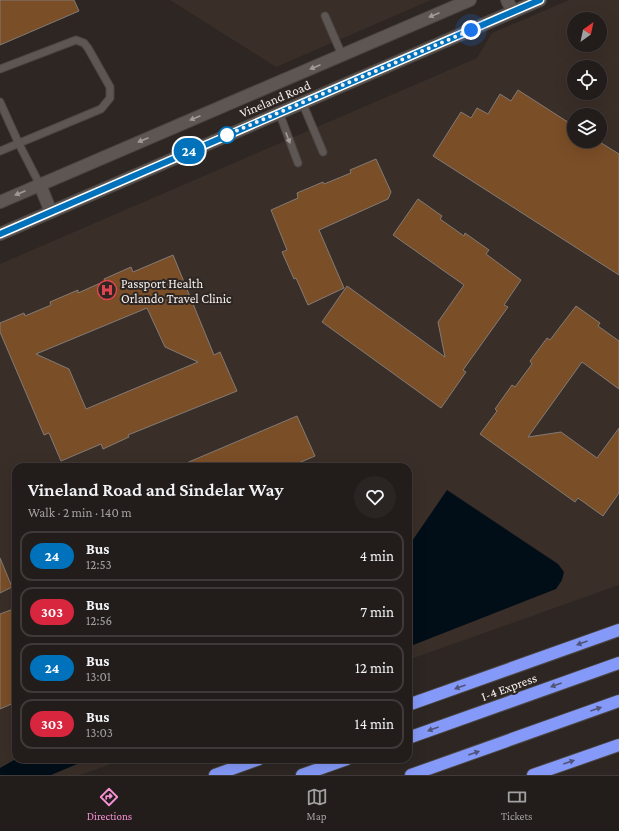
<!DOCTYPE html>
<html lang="en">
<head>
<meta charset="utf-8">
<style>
  body { margin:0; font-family:"Crimson Pro",serif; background:#2a2523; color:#f1f3f6; height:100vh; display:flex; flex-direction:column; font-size:15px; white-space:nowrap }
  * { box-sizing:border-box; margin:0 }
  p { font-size:13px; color:#a2a1a2 }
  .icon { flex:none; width:22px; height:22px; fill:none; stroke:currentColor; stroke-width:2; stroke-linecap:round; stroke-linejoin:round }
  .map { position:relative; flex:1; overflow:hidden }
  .drawer { position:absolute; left:12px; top:463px; width:400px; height:300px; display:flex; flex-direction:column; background:#221c1a; border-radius:12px; box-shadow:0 4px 16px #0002,0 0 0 1px #3f3a39 }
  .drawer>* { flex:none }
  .badge { padding:0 8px; border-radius:13px; font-size:14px; line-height:26px }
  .needle { width:26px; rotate:33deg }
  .buttons { position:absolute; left:567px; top:12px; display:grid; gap:8px }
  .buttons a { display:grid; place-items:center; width:40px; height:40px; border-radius:50%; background:#221c1a; box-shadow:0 4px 16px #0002,0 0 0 1px #3f3a39; font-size:20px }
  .you { position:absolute; width:20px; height:20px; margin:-10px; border:3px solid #fff; border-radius:50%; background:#1a73e8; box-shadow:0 0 0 6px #1a73e833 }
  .map>.badge { position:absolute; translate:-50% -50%; box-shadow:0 0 0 2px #fff }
  .round { display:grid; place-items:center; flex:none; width:42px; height:42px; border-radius:21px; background:#2a2523 }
  .summary { display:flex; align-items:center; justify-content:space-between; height:68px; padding:0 16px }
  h1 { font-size:19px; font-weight:600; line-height:30px }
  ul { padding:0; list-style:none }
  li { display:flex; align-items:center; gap:12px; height:50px; margin:0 8px 6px; padding:0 8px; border:2px solid #3f3a39; border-radius:12px }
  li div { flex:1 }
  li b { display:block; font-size:15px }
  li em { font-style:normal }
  li .badge { min-width:44px; font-weight:700; text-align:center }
  .dock { display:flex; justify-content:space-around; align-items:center; height:56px; border-top:1px solid #3f3a39; background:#221c1a; font-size:11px; color:#a2a1a2 }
  .dock a { display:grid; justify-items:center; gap:2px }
  .dock .active { color:#f491d3 }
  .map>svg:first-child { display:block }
  .built { fill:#3a2e28; fill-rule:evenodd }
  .water { fill:#010e18 }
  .building { fill:#7a4e27; stroke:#827b76; fill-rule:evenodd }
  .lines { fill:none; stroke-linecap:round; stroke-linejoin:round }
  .lane-casing { stroke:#4b4542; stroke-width:9 }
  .secondary-casing { stroke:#4b4542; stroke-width:14 }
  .highway-casing { stroke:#4b4542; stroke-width:14 }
  .lane { stroke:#5d5653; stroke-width:7 }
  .secondary { stroke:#5d5653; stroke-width:12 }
  .highway { stroke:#8499f8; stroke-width:12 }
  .oneway { fill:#a19b98 }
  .oneway2 { fill:#505478 }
  .line-casing { stroke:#fff; stroke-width:9 }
  .line { stroke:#0072bc; stroke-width:6 }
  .walk { stroke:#f4f0ed; stroke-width:4; stroke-dasharray:0 7.2 }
  .stop-dot { fill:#fff; stroke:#0072bc; stroke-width:2 }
  .labels { text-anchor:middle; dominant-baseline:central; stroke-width:4; stroke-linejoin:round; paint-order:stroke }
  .street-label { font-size:13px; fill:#f4f0ed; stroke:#2d2623 }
  .poi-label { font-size:13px; fill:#f4f0ed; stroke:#2d2623; text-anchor:start }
</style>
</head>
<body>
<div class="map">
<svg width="619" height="775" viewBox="0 0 619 775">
  <rect width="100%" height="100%" fill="#2d2623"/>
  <g class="built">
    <path d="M 170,0 L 431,0 L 276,67 Z"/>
    <path d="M 569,0 L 619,0 L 619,585 L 408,660 L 408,467 L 16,467 L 16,759 L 125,759 L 80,775 L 0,775 L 0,264 L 477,58 L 492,33 ZM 574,19 L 600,19 L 600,45 L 574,45 ZM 574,67 L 600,67 L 600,93 L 574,93 ZM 574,115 L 600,115 L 600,141 L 574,141 Z"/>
  </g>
  <g class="water">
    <path d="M 447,490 L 558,564 L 564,572 L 562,580 L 556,589 L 408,647 L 408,547 Z"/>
    <path d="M 16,759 L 89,759 L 51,775 L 0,775 L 0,768 Z"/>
  </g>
  <g class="building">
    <path d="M 0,0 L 74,0 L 79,11 L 0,45 Z"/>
    <path d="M 518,90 L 574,126 L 574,141 L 598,141 L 619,154 L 619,275 L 433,156 L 461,112 L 471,118 L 477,108 L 488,114 L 500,94 L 511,101 Z"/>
    <path d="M 376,159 L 391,192 L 388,199 L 319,230 L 344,288 L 308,305 L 296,278 L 294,279 L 282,252 L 287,250 L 271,210 L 298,198 L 297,193 L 323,182 L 324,184 L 351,173 L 350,170 Z"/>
    <path d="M 418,199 L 442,216 L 440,219 L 464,236 L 465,233 L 489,250 L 486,254 L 521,280 L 504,305 L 508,307 L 463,370 L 466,372 L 441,408 L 322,322 L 347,286 L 445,357 L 438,322 L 464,285 L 393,235 Z"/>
    <path d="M 173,255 L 214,355 L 220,352 L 237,391 L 128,435 L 129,437 L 103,449 L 101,444 L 61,461 L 49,433 L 44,435 L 0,332 L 0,323 L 24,313 L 25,316 L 51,305 L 50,302 L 78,290 L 78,293 L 105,281 L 104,279 L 131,267 L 133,272 ZM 147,308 L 165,347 L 198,362 L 86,409 L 69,369 L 36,354 Z"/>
    <path d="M 576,306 L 600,323 L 598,326 L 619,341 L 619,389 L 582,362 L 528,437 L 561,432 L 597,458 L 619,428 L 619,493 L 603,516 L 578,498 L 575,502 L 480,434 L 497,411 L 495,409 L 512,385 L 515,387 L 532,364 L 530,361 L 547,338 L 550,340 Z"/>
    <path d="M 297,416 L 315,456 L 289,467 L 177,467 Z"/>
    <path d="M 0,558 L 12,587 L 0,593 Z"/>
    <path d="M 16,608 L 16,702 L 0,709 L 0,614 Z"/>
  </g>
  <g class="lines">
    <g class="lane-casing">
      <g id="lane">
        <path d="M 325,16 L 342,55"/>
        <path d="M 0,69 L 76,40 L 84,43 L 88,48 L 110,87 L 110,98 L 101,109 L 0,151"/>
        <path d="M 0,102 L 19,144 L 40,185"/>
        <path d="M 302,102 L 323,152"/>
        <path d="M 279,112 L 298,163"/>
      </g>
    </g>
    <g class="secondary-casing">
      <g id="secondary">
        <path d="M 507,0 L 513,12"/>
        <path d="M 40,185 L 51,212"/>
        <path d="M 0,202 L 470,0"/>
        <path d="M 0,234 L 540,0"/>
      </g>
    </g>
    <g class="highway-casing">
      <g id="highway">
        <path d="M 408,705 L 619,630"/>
        <path d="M 408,738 L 619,663"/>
        <path d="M 215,775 L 259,759"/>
        <path d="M 302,775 L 347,759"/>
        <path d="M 411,775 L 619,701"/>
        <path d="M 533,775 L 619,745"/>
      </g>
    </g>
    <use href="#lane" class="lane"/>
    <use href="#secondary" class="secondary"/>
    <use href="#highway" class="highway"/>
  </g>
  <defs><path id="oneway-solid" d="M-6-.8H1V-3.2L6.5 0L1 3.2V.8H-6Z"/></defs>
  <g class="oneway">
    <use href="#oneway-solid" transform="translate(434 15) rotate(157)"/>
    <use href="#oneway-solid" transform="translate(315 67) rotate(157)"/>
    <use href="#oneway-solid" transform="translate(195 118) rotate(157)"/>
    <use href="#oneway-solid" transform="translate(288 138) rotate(69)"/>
    <use href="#oneway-solid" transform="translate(143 140) rotate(157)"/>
    <use href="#oneway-solid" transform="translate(20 193) rotate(157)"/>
  </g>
  <g class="oneway2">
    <use href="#oneway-solid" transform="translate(582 643) rotate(160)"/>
    <use href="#oneway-solid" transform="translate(556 685) rotate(160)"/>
    <use href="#oneway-solid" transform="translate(460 687) rotate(160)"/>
    <use href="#oneway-solid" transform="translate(596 709) rotate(-19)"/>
    <use href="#oneway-solid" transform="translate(433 729) rotate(160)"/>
    <use href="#oneway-solid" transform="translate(474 753) rotate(-19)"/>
    <use href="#oneway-solid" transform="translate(569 762) rotate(-19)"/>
  </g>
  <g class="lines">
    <g class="line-casing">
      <path id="line" d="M 0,234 L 540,0"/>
    </g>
    <use href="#line" class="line"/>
    <path class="walk" d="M 227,135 L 222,137 L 471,30"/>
  </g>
  <defs>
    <g id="hospital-ring" transform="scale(1)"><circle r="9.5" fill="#2d2623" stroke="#e0444e" stroke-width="1.5"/><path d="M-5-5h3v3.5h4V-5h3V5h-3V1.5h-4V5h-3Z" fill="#e0444e"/></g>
  </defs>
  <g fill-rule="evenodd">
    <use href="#hospital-ring" x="107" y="290"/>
  </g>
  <circle class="stop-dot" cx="227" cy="135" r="8"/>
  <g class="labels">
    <g class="street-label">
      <text transform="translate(275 99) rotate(-23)">Vineland Road</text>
      <text transform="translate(509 687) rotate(-20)">I-4 Express</text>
    </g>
    <g class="poi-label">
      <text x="121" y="283">Passport Health<tspan x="121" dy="15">Orlando Travel Clinic</tspan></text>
    </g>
  </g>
</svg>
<div class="buttons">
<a><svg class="needle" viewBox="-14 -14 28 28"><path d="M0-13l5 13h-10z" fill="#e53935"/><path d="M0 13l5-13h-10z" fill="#a2a1a2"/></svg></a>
<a><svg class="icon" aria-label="locate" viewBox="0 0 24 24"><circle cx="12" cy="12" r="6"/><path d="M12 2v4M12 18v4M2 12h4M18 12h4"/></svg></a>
<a><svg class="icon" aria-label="layers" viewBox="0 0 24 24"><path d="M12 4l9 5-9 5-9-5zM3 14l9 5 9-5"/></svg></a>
</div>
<div class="you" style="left:471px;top:30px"></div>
<b class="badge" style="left:189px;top:151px;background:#0072bc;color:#fff">24</b>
<section class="drawer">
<div class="summary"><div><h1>Vineland Road and Sindelar Way</h1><p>Walk · 2 min · 140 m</p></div><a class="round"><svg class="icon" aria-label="heart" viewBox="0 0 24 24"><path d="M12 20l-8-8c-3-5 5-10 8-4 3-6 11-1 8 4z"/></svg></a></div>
<ul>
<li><span class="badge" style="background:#0072bc;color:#fff">24</span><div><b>Bus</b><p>12:53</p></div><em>4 min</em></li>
<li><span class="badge" style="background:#d7263d;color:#fff">303</span><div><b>Bus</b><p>12:56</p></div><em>7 min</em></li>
<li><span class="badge" style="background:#0072bc;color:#fff">24</span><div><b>Bus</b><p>13:01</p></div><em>12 min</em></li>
<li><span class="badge" style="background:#d7263d;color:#fff">303</span><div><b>Bus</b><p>13:03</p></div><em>14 min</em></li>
</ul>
</section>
</div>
<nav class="dock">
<a class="active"><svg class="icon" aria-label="directions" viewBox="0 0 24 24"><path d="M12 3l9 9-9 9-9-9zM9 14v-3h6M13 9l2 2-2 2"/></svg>Directions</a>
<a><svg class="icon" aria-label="map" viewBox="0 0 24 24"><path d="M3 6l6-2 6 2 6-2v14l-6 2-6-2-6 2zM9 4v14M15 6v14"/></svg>Map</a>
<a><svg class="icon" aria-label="tickets" viewBox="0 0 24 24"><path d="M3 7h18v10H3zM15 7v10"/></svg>Tickets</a>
</nav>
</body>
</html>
